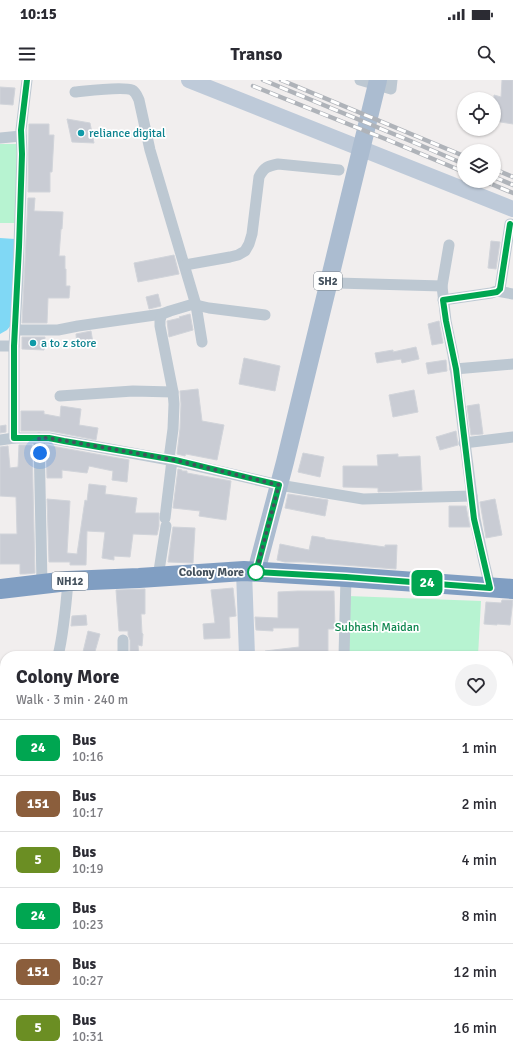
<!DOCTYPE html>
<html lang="en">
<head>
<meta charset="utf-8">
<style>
  body { margin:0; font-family:Signika,sans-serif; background:#f2f2f3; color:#2b2b33; height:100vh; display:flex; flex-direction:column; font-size:15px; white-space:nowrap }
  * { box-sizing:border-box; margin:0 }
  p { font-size:13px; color:#7c7c81 }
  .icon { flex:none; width:22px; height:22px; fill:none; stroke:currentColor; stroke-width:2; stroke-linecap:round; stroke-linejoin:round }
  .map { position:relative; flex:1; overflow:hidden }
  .panel { position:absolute; left:0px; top:571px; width:513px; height:412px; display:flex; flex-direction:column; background:#fff; border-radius:16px 16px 0 0; box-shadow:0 1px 3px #0004 }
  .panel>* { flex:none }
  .badge { padding:0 8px; border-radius:6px; font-size:14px; line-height:26px }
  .buttons { position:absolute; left:457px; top:12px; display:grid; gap:8px }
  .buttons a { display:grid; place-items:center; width:44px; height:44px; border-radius:50%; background:#fff; box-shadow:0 1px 3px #0004; font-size:20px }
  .you { position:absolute; width:20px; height:20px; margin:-10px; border:3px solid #fff; border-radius:50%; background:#1a73e8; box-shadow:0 0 0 6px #1a73e833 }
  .map>.badge { position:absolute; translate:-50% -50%; box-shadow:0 0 0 2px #fff }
  .round { display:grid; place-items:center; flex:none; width:42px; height:42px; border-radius:21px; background:#f2f2f3 }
  .headline { display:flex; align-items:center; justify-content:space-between; height:68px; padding:0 16px }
  h1 { font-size:19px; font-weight:700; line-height:30px }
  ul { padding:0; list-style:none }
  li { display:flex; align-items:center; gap:12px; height:56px; padding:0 16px; border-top:1px solid #e1e1e2 }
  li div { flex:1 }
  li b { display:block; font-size:15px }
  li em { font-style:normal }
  li .badge { min-width:44px; font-weight:700; text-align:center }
  .status { display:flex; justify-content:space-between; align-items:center; height:28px; padding:0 20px; background:#fff; direction:ltr }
  .status svg { height:11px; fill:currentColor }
  header { display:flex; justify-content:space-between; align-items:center; height:52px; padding:0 16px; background:#fff; font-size:18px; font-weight:700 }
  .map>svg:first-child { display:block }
  .green { fill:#b7f3d1 }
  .water { fill:#80d8f5 }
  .building { fill:#c9ccd4; stroke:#d1d4da }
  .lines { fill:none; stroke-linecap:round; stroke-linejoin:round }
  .street { stroke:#bdc8d2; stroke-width:11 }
  .secondary { stroke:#becad9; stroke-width:16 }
  .primary { stroke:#abbcd0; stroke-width:18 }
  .highway { stroke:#809ec2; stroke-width:20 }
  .rail-casing { stroke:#afb3b9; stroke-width:4.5 }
  .rail { stroke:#fff; stroke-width:3; stroke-dasharray:9; stroke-linecap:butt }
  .line-casing { stroke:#fff; stroke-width:9 }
  .line { stroke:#00a651; stroke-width:6 }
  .walk { stroke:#44515d; stroke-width:4; stroke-dasharray:0 7.2 }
  .culture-dot { fill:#0f9aa8; stroke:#fff; stroke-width:1.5 }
  .stop-dot { fill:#fff; stroke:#00a651; stroke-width:2 }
  .labels { text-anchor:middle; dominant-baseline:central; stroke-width:3.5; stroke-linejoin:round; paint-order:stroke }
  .shield { fill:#fff; stroke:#7c858e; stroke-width:1 }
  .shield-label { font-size:11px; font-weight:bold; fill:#44515d }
  .culture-label { font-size:12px; fill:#0d838f; stroke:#fff; text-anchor:start }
  .stop-label { font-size:12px; font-weight:bold; fill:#44515d; stroke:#fff; text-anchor:end }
  .park-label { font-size:12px; fill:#0d864e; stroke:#fff }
</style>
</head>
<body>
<div class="status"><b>10:15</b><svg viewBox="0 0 49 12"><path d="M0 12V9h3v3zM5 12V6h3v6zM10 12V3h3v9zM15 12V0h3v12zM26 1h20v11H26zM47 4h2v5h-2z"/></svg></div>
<header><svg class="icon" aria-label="menu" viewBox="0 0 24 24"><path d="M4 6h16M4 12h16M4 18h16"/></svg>Transo<svg class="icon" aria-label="search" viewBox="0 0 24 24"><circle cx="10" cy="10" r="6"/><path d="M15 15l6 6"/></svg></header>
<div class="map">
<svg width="513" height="983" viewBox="0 0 513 983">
  <rect width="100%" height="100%" fill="#f1eeee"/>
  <g class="green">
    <path d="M 0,64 L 17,64 L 16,143 L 0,143 Z"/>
    <path d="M 348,516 L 481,521 L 478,576 L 346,576 Z"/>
  </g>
  <path class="water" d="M 0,158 L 15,159 L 12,244 L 7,250 L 0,254 Z"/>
  <g class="building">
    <path d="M 502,0 L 513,0 L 513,44 L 494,41 L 494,15 L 501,17 Z"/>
    <path d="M 0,7 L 15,8 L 13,25 L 0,24 Z"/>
    <path d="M 67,39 L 90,43 L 94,63 L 72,62 Z"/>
    <path d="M 29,44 L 49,44 L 49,55 L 54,55 L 52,92 L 50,92 L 50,112 L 28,112 Z"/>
    <path d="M 28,118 L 35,118 L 34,131 L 63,132 L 62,149 L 61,149 L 59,176 L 65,176 L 65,189 L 66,189 L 66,206 L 70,206 L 69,218 L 48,218 L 47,243 L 22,243 Z"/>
    <path d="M 491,161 L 500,162 L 496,189 L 488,188 Z"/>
    <path d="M 174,175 L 179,194 L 138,202 L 134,183 Z"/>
    <path d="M 158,214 L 161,226 L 149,229 L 146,217 Z"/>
    <path d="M 190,234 L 193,250 L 169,257 L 167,241 L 180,238 L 179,237 Z"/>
    <path d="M 439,241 L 443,263 L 432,265 L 428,244 Z"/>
    <path d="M 91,251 L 93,263 L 77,266 L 76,254 Z"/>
    <path d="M 22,257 L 45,257 L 44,270 L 22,269 Z"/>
    <path d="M 416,267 L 419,279 L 402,283 L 401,279 L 377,283 L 375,273 L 393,270 L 393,272 Z"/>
    <path d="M 244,278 L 280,286 L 275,311 L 239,304 Z"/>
    <path d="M 446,280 L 447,291 L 428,294 L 426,283 Z"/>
    <path d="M 198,309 L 202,341 L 224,345 L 217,380 L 186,374 L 185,376 L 177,374 L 180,349 L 181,324 L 180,311 Z"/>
    <path d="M 414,310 L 418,332 L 393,337 L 389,315 Z"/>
    <path d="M 479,324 L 483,354 L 471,355 L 467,326 Z"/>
    <path d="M 61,326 L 81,329 L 79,345 L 98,348 L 96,360 L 50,351 L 21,351 L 21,331 L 44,331 L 44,334 L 60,337 Z"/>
    <path d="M 6,345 L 6,352 L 0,353 L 0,346 Z"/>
    <path d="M 456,351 L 458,365 L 440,370 L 436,357 Z"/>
    <path d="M 19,365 L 32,365 L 35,493 L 25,494 L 20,494 L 20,484 L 0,484 L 0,454 L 17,454 L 16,417 L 0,416 L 0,367 L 8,366 L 10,388 L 18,387 Z"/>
    <path d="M 46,365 L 129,380 L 127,402 L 112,400 L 113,391 L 89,386 L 87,393 L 62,390 L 62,398 L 47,398 Z"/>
    <path d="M 303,373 L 324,377 L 320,397 L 298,392 Z"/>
    <path d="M 398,374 L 398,377 L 420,376 L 422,410 L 378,412 L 378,408 L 343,407 L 343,386 L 378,386 L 377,375 Z"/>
    <path d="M 178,389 L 182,390 L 182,391 L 187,391 L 187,393 L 231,401 L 226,440 L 199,436 L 200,431 L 173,428 Z"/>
    <path d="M 89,404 L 106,406 L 105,414 L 137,418 L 135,433 L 159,433 L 159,446 L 157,455 L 133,454 L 130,477 L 114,476 L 114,480 L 102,478 L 105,452 L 87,451 L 86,485 L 70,485 L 70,482 L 49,482 L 47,419 L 70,421 L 67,473 L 77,474 L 85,420 L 87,421 Z"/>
    <path d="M 288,414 L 328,420 L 325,436 L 285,428 Z"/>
    <path d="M 495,419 L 502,455 L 486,458 L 480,422 Z"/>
    <path d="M 449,426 L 466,426 L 470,447 L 449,447 Z"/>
    <path d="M 173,447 L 195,448 L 193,483 L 168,482 Z"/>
    <path d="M 312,456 L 325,458 L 325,459 L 385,467 L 385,465 L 397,465 L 396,489 L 304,482 L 285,482 L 277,480 L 280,464 L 309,470 Z"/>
    <path d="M 233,508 L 236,536 L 229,537 L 230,558 L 204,559 L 203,544 L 215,543 L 211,510 Z"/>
    <path d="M 145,509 L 145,534 L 141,534 L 142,553 L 143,554 L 142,566 L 138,565 L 139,576 L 130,576 L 130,560 L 128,555 L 128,551 L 119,551 L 116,510 Z"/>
    <path d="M 298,511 L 334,511 L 335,549 L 328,549 L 328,576 L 265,576 L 265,571 L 299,567 L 299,548 L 273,548 L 273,551 L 256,550 L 255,537 L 278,538 L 278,512 Z"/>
    <path d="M 502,520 L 513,520 L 510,545 L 497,544 L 497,545 L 484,544 L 486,522 L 501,523 Z"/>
    <path d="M 86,535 L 87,545 L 71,546 L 72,536 Z"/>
    <path d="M 88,551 L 100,554 L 94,575 L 83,572 Z"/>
  </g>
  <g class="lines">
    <g class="street">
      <path d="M 360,0 L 391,9 L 392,0"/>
      <path d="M 75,12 C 86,11 123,6 132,10 C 136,12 137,16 139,20 L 150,70 L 196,225 L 202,262"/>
      <path d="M 0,58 L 21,56"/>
      <path d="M 449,165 L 442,206 L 446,241 L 453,275 L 456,294 L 475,439 L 484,482 L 490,507"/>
      <path d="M 185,185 L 230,177 L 238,175 L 245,171 L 249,164 L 252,154 L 259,97 C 264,87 268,86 278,84 L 339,90"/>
      <path d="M 337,203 L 442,206"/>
      <path d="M 497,211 L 513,214"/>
      <path d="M 443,220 L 491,213 L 497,211 L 500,209 L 510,144"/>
      <path d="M 15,250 L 58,250 L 78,246 L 162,234"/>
      <path d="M 0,266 L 14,266"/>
      <path d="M 455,289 L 513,284"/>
      <path d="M 60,316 L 133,311 L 173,312"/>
      <path d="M 14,358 L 14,266 L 18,197 L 22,74 L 21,50 L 27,0"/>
      <path d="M 39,358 L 42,504"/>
      <path d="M 0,360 L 14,358 L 49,358 L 175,381 L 279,405 L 363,419 L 472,416"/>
      <path d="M 464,363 L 513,357"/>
      <path d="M 169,379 L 173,349 L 174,324 L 173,312 L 160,246 L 160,240 L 162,234 L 170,231 L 190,225 L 196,225 L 209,228 L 265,235"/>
      <path d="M 165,438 L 172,380"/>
      <path d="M 158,497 L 166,446"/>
      <path d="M 58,576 C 64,551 66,526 68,501"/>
      <path d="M 123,576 L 123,560"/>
      <path d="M 344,576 L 346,497"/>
      <path d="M 0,681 L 5,683"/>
      <path d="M 508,701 L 513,701"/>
      <path d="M 0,718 L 5,720"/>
      <path d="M 0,763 L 5,746"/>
      <path d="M 0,794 L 5,794"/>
      <path d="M 0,881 L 2,894 L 5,899"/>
      <path d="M 0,937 L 5,938"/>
      <path d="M 508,940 L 513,940"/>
      <path d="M 472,978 L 472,983"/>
      <path d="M 321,982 L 321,978"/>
      <path d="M 26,983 L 26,978"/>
      <path d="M 85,983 L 85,978"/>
      <path d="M 368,983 L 368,978"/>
    </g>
    <g class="secondary">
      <path d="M 189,0 L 513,129"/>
      <path d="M 244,491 L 247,576"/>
      <path d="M 214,978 L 214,983"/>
    </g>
    <path class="primary" d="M 256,492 L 285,382 L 378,0"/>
    <path class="highway" d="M 0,509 L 68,501 L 139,498 L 244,491 L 346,497 L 513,509"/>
    <g class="rail-casing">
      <g id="rail">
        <path d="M 263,0 L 413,62 L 464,84"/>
        <path d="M 281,0 L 464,76"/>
        <path d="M 253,6 L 388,60 L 464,92"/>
        <path d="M 494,89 L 513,97"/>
        <path d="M 494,97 L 513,105"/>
        <path d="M 484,101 L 513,113"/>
      </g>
    </g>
    <use href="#rail" class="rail"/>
  </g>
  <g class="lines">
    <g class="line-casing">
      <path id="line" d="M 27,0 L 21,50 L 22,74 L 19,167 L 14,266 L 14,358 L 49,358 L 64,361 L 175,380 L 279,405 L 256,492 L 346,497 L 490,508 L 484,482 L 474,439 L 456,289 L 446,241 L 443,220 L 491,213 L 497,212 L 500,209 L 510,144"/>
    </g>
    <use href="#line" class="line"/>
    <path class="walk" d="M 40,373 L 39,358 L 49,358 L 175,380 L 279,405 L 256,492"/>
  </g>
  <g class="culture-dot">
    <circle cx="81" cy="53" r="4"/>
    <circle cx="33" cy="263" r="4"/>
  </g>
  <circle class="stop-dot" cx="256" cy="492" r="8"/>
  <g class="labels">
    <g class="shield">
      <rect x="314" y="192" width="28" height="18" rx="3"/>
      <rect x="52" y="492" width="36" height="18" rx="3"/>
    </g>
    <g class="shield-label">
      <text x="328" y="201">SH2</text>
      <text x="70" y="501">NH12</text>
    </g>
    <g class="culture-label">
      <text x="89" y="53">reliance digital</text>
      <text x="41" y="263">a to z store</text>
    </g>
    <g class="stop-label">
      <text x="244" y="492">Colony More</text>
    </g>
    <g class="park-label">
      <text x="377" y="547">Subhash Maidan</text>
    </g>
  </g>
</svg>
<div class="buttons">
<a><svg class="icon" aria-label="locate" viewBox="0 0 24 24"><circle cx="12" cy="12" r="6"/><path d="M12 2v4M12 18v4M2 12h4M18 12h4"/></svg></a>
<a><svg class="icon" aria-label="layers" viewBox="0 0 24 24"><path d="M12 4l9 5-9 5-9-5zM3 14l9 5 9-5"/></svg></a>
</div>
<div class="you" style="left:40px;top:373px"></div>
<b class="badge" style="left:427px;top:503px;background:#00a651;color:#fff">24</b>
<section class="panel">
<div class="headline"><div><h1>Colony More</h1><p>Walk · 3 min · 240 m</p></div><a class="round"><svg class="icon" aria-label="heart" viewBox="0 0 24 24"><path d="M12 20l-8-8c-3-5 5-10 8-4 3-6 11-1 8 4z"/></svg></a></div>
<ul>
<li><span class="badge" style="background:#00a651;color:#fff">24</span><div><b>Bus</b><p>10:16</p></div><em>1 min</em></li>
<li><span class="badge" style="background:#8b5e3c;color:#fff">151</span><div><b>Bus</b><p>10:17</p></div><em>2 min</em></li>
<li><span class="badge" style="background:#6b8e23;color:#fff">5</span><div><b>Bus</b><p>10:19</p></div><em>4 min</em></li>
<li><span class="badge" style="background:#00a651;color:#fff">24</span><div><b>Bus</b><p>10:23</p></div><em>8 min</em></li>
<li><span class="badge" style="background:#8b5e3c;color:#fff">151</span><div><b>Bus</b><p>10:27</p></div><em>12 min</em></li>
<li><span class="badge" style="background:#6b8e23;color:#fff">5</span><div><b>Bus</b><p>10:31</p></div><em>16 min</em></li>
</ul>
</section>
</div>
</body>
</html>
